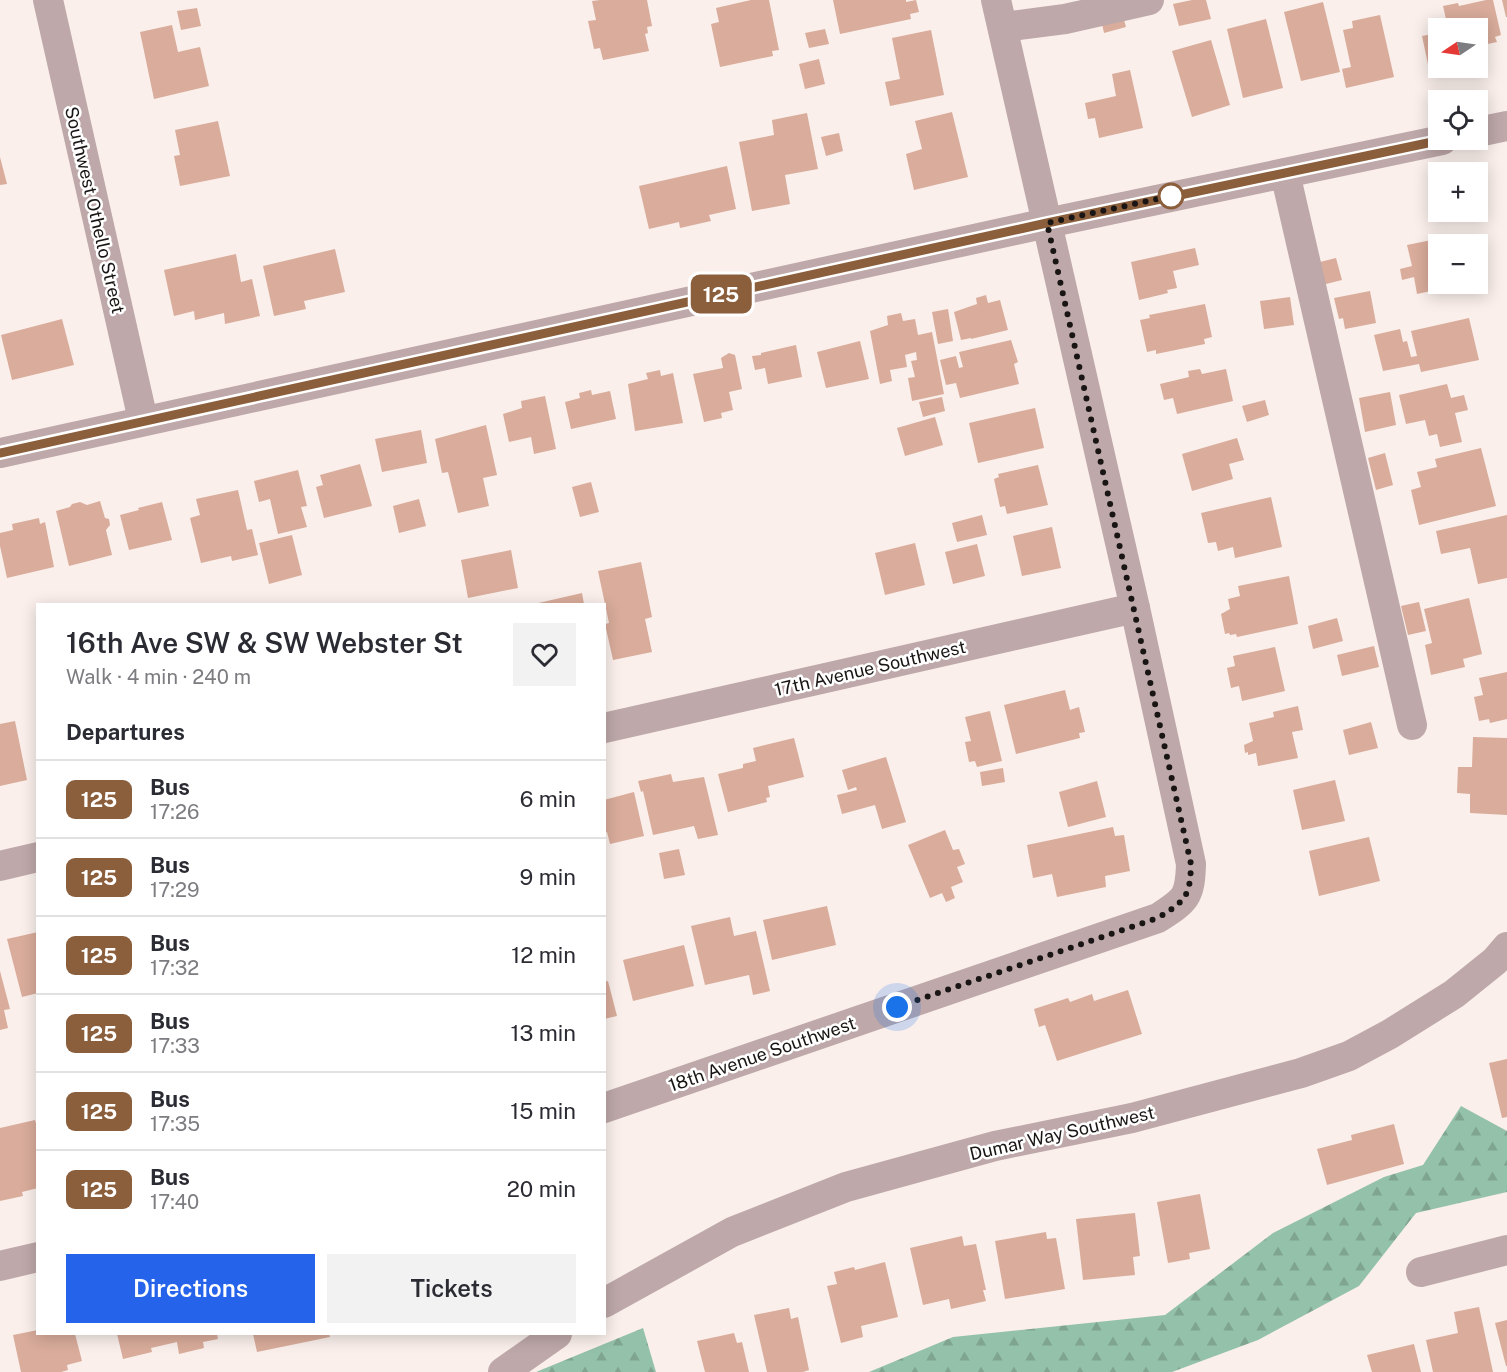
<!DOCTYPE html>
<html lang="en">
<head>
<meta charset="utf-8">
<style>
  body { margin:0; font-family:"Public Sans",sans-serif; background:#f2f2f3; color:#2b2b33; height:100vh; display:flex; flex-direction:column; font-size:22px; white-space:nowrap }
  * { box-sizing:border-box; margin:0 }
  p { font-size:20px; color:#7c7c81 }
  .icon { flex:none; width:33px; height:33px; fill:none; stroke:currentColor; stroke-width:2; stroke-linecap:round; stroke-linejoin:round }
  .map { position:relative; flex:1; overflow:hidden }
  .drawer { position:absolute; left:36px; top:603px; width:570px; height:732px; display:flex; flex-direction:column; background:#fff; border-radius:0px; box-shadow:0 3px 15px #0003 }
  .drawer>* { flex:none }
  .badge { padding:0 12px; border-radius:9px; font-size:21px; line-height:39px }
  .needle { width:39px; rotate:257deg }
  .buttons { position:absolute; left:1428px; top:18px; display:grid; gap:12px }
  .buttons a { display:grid; place-items:center; width:60px; height:60px; border-radius:0px; background:#fff; box-shadow:0 3px 15px #0003; font-size:30px }
  .you { position:absolute; width:30px; height:30px; margin:-15px; border:4px solid #fff; border-radius:50%; background:#1a73e8; box-shadow:0 0 0 9px #1a73e833 }
  .map>.badge { position:absolute; translate:-50% -50%; box-shadow:0 0 0 3px #fff }
  h2 { padding:0 30px; font-size:22px; line-height:54px }
  .round { display:grid; place-items:center; flex:none; width:63px; height:63px; border-radius:0px; background:#f2f2f3 }
  .overview { display:flex; align-items:center; justify-content:space-between; height:102px; padding:0 30px }
  h1 { font-size:28px; font-weight:600; line-height:45px }
  .button { display:flex; gap:12px; margin-top:auto; padding:12px 30px }
  .button a { flex:1; height:69px; border-radius:0px; background:#2563eb; color:#fff; font-size:24px; font-weight:600; line-height:69px; text-align:center }
  .button a+a { background:#f2f2f3; color:#2b2b33 }
  ul { padding:0; list-style:none }
  li { display:flex; align-items:center; gap:18px; height:78px; padding:0 30px; border-top:2px solid #e1e1e2 }
  li div { flex:1 }
  li b { display:block; font-size:22px }
  li em { font-style:normal }
  li .badge { min-width:66px; font-weight:700; text-align:center }
  .map>svg:first-child { display:block }
  .forest { fill:url(#forest-firs) }
  .building { fill:#d9ac9b }
  .lines { fill:none; stroke-linecap:round; stroke-linejoin:round }
  .minor { stroke:#bea8a9; stroke-width:30 }
  .line-casing { stroke:#fff; stroke-width:14 }
  .line { stroke:#8b5e3c; stroke-width:9 }
  .walk { stroke:#191514; stroke-width:6; stroke-dasharray:0 10.8 }
  .stop-dot { fill:#fff; stroke:#8b5e3c; stroke-width:3 }
  .labels { text-anchor:middle; dominant-baseline:central; stroke-width:5; stroke-linejoin:round; paint-order:stroke }
  .street-label { font-size:18px; fill:#191514; stroke:#fff }
</style>
</head>
<body>
<div class="map">
<svg width="1507" height="1372" viewBox="0 0 1507 1372">
  <defs>
    <pattern id="forest-firs" width="22" height="20" patternUnits="userSpaceOnUse" patternTransform="scale(1.5)"><rect width="22" height="20" fill="#94c1a9"/><path d="M5 1l3.5 6h-7zM16 11l3.5 6h-7z" fill="#7fa591"/></pattern>
  </defs>
  <rect width="100%" height="100%" fill="#faefeb"/>
  <g class="forest">
    <path d="M 1461,1106 L 1507,1131 L 1507,1192 L 1416,1213 L 1359,1286 L 1258,1340 L 1172,1372 L 869,1372 L 953,1337 L 1165,1315 L 1273,1233 L 1384,1177 L 1423,1165 Z"/>
    <path d="M 643,1328 L 656,1372 L 536,1372 Z"/>
  </g>
  <g class="building">
    <path d="M 600,0 L 647,0 L 652,26 L 647,27 L 648,33 L 645,34 L 649,51 L 603,60 L 600,48 L 594,49 L 588,21 L 596,20 L 592,1 Z"/>
    <path d="M 751,0 L 769,0 L 779,50 L 772,51 L 773,56 L 720,67 L 711,24 L 719,22 L 716,8 Z"/>
    <path d="M 833,0 L 906,0 L 906,2 L 916,0 L 919,12 L 910,14 L 911,19 L 840,34 Z"/>
    <path d="M 1192,0 L 1206,0 L 1211,19 L 1179,26 L 1173,4 Z"/>
    <path d="M 1486,0 L 1493,0 L 1501,35 L 1495,37 L 1497,42 L 1478,46 L 1478,28 L 1448,28 L 1443,6 L 1458,3 L 1459,6 Z"/>
    <path d="M 1502,0 L 1507,0 L 1507,17 L 1506,17 Z"/>
    <path d="M 1323,2 L 1340,72 L 1301,81 L 1284,12 Z"/>
    <path d="M 197,8 L 201,26 L 181,30 L 177,11 Z"/>
    <path d="M 1122,13 L 1126,27 L 1104,33 L 1101,19 Z"/>
    <path d="M 1380,15 L 1394,77 L 1346,88 L 1342,69 L 1351,67 L 1343,30 L 1353,28 L 1352,21 Z"/>
    <path d="M 1266,19 L 1283,88 L 1243,98 L 1227,29 Z"/>
    <path d="M 172,25 L 178,52 L 200,47 L 209,86 L 154,99 L 140,32 Z"/>
    <path d="M 825,29 L 829,44 L 809,48 L 805,33 Z"/>
    <path d="M 931,30 L 944,95 L 890,106 L 885,82 L 900,79 L 892,38 Z"/>
    <path d="M 1438,33 L 1438,67 L 1429,69 L 1422,36 Z"/>
    <path d="M 1211,40 L 1230,105 L 1192,117 L 1172,51 Z"/>
    <path d="M 819,59 L 825,84 L 805,89 L 799,64 Z"/>
    <path d="M 1130,70 L 1143,128 L 1099,138 L 1095,118 L 1088,119 L 1085,103 L 1116,96 L 1112,74 Z"/>
    <path d="M 952,112 L 968,177 L 914,190 L 906,154 L 922,149 L 915,121 Z"/>
    <path d="M 807,113 L 818,169 L 785,175 L 790,204 L 752,211 L 739,142 L 774,135 L 772,120 Z"/>
    <path d="M 218,121 L 230,176 L 180,186 L 174,156 L 180,155 L 175,130 Z"/>
    <path d="M 839,133 L 843,151 L 826,156 L 821,137 Z"/>
    <path d="M 0,157 L 7,184 L 0,185 Z"/>
    <path d="M 727,166 L 736,209 L 709,215 L 711,221 L 680,228 L 679,222 L 649,229 L 639,186 Z"/>
    <path d="M 1451,236 L 1453,244 L 1438,244 L 1438,284 L 1463,284 L 1417,294 L 1414,277 L 1402,280 L 1400,269 L 1412,266 L 1407,245 Z"/>
    <path d="M 1195,248 L 1199,265 L 1173,271 L 1177,288 L 1167,290 L 1168,293 L 1139,300 L 1131,262 Z"/>
    <path d="M 335,249 L 345,292 L 304,301 L 306,309 L 274,316 L 263,266 Z"/>
    <path d="M 236,254 L 241,282 L 252,279 L 260,316 L 225,324 L 224,313 L 195,320 L 194,311 L 174,316 L 164,270 Z"/>
    <path d="M 1336,258 L 1342,280 L 1322,285 L 1316,263 Z"/>
    <path d="M 1370,291 L 1376,323 L 1345,329 L 1343,318 L 1339,319 L 1334,298 Z"/>
    <path d="M 986,295 L 988,303 L 1000,300 L 1008,330 L 971,339 L 971,338 L 961,340 L 954,312 L 977,304 L 976,298 Z"/>
    <path d="M 1290,297 L 1294,325 L 1264,329 L 1260,301 Z"/>
    <path d="M 1205,304 L 1212,337 L 1204,339 L 1205,344 L 1156,354 L 1156,350 L 1147,352 L 1140,320 L 1150,318 L 1149,315 Z"/>
    <path d="M 948,309 L 953,341 L 938,344 L 932,312 Z"/>
    <path d="M 901,313 L 903,321 L 915,319 L 918,335 L 932,332 L 944,394 L 912,401 L 908,378 L 915,377 L 911,361 L 917,360 L 916,352 L 905,355 L 907,367 L 890,370 L 892,381 L 880,384 L 870,331 L 888,325 L 887,316 Z"/>
    <path d="M 1469,318 L 1479,360 L 1421,372 L 1419,364 L 1383,371 L 1374,335 L 1400,329 L 1403,342 L 1407,341 L 1411,357 L 1417,356 L 1411,331 Z"/>
    <path d="M 62,319 L 74,365 L 12,380 L 1,335 Z"/>
    <path d="M 1011,340 L 1018,362 L 1014,364 L 1019,384 L 960,398 L 956,383 L 946,385 L 940,360 L 956,356 L 959,368 L 963,367 L 959,352 Z"/>
    <path d="M 860,341 L 869,379 L 826,388 L 817,352 Z"/>
    <path d="M 796,345 L 802,377 L 768,384 L 765,368 L 755,370 L 752,356 L 761,355 L 761,353 Z"/>
    <path d="M 729,353 L 735,355 L 742,389 L 729,392 L 733,410 L 721,413 L 722,418 L 704,422 L 693,374 L 723,368 L 721,358 Z"/>
    <path d="M 1200,369 L 1202,374 L 1226,369 L 1233,401 L 1177,414 L 1173,398 L 1164,400 L 1160,384 L 1189,377 L 1188,371 Z"/>
    <path d="M 660,370 L 661,376 L 673,373 L 683,423 L 635,431 L 628,384 L 648,379 L 646,373 Z"/>
    <path d="M 1447,384 L 1451,398 L 1464,395 L 1468,410 L 1455,413 L 1462,442 L 1440,447 L 1437,434 L 1429,436 L 1425,420 L 1406,424 L 1399,395 Z"/>
    <path d="M 591,390 L 592,395 L 610,391 L 616,419 L 571,429 L 565,402 L 580,398 L 579,393 Z"/>
    <path d="M 1390,392 L 1396,425 L 1365,432 L 1359,398 Z"/>
    <path d="M 545,396 L 556,449 L 534,454 L 531,437 L 509,442 L 503,414 L 522,408 L 521,401 Z"/>
    <path d="M 942,397 L 945,411 L 923,417 L 919,402 Z"/>
    <path d="M 1265,400 L 1269,415 L 1247,422 L 1242,406 Z"/>
    <path d="M 1035,408 L 1044,448 L 978,463 L 969,423 Z"/>
    <path d="M 935,417 L 943,445 L 905,456 L 897,428 Z"/>
    <path d="M 486,425 L 497,475 L 483,478 L 489,506 L 458,513 L 448,472 L 442,473 L 435,439 Z"/>
    <path d="M 421,430 L 427,463 L 382,472 L 375,439 Z"/>
    <path d="M 1237,438 L 1244,460 L 1229,464 L 1233,479 L 1192,491 L 1182,454 Z"/>
    <path d="M 1481,448 L 1496,506 L 1419,525 L 1411,490 L 1421,487 L 1417,472 L 1437,467 L 1435,459 Z"/>
    <path d="M 1385,453 L 1393,485 L 1376,490 L 1368,458 Z"/>
    <path d="M 360,464 L 372,506 L 324,518 L 316,487 L 323,485 L 320,475 Z"/>
    <path d="M 1038,465 L 1048,505 L 1007,514 L 1005,506 L 1000,507 L 994,479 L 999,477 L 998,474 Z"/>
    <path d="M 298,470 L 307,506 L 301,507 L 307,527 L 278,534 L 270,499 L 259,502 L 254,481 Z"/>
    <path d="M 591,482 L 599,512 L 580,517 L 572,487 Z"/>
    <path d="M 238,490 L 247,530 L 252,529 L 258,555 L 232,561 L 231,556 L 201,563 L 190,518 L 200,515 L 196,499 Z"/>
    <path d="M 1271,497 L 1282,547 L 1235,558 L 1233,547 L 1218,551 L 1216,542 L 1208,543 L 1201,513 Z"/>
    <path d="M 419,499 L 426,526 L 399,533 L 393,506 Z"/>
    <path d="M 100,501 L 105,518 L 109,519 L 110,525 L 106,530 L 112,555 L 69,566 L 56,511 L 70,507 L 72,504 L 80,502 L 87,505 Z"/>
    <path d="M 162,502 L 172,540 L 129,550 L 120,515 L 139,510 L 138,508 Z"/>
    <path d="M 982,515 L 987,535 L 957,542 L 952,523 Z"/>
    <path d="M 1507,515 L 1507,578 L 1478,584 L 1470,548 L 1441,554 L 1436,531 Z"/>
    <path d="M 39,518 L 40,524 L 45,522 L 54,567 L 7,578 L 0,546 L 0,533 L 13,530 L 12,524 Z"/>
    <path d="M 1052,527 L 1061,568 L 1022,576 L 1013,536 Z"/>
    <path d="M 292,535 L 302,575 L 269,584 L 259,543 Z"/>
    <path d="M 915,543 L 925,585 L 885,595 L 875,553 Z"/>
    <path d="M 977,544 L 985,576 L 953,584 L 945,552 Z"/>
    <path d="M 511,550 L 518,588 L 468,598 L 461,560 Z"/>
    <path d="M 641,562 L 652,617 L 645,619 L 652,652 L 613,660 L 605,624 L 609,623 L 598,571 Z"/>
    <path d="M 1289,576 L 1298,624 L 1237,637 L 1236,634 L 1230,635 L 1229,633 L 1225,634 L 1221,614 L 1230,609 L 1228,599 L 1240,596 L 1238,586 Z"/>
    <path d="M 582,593 L 584,604 L 534,604 Z"/>
    <path d="M 1469,598 L 1482,654 L 1463,659 L 1465,667 L 1431,675 L 1425,645 L 1432,643 L 1424,609 Z"/>
    <path d="M 1419,602 L 1426,631 L 1408,635 L 1401,606 Z"/>
    <path d="M 1337,618 L 1343,641 L 1313,649 L 1308,626 Z"/>
    <path d="M 1374,646 L 1379,667 L 1342,676 L 1337,655 Z"/>
    <path d="M 1275,647 L 1285,691 L 1242,701 L 1239,686 L 1231,688 L 1227,668 L 1235,666 L 1233,656 Z"/>
    <path d="M 1507,672 L 1507,719 L 1490,723 L 1489,719 L 1479,721 L 1474,697 L 1483,695 L 1479,678 Z"/>
    <path d="M 1065,690 L 1070,710 L 1079,707 L 1085,732 L 1079,733 L 1080,738 L 1016,754 L 1004,705 Z"/>
    <path d="M 1298,706 L 1303,730 L 1292,732 L 1298,758 L 1258,766 L 1256,753 L 1248,755 L 1248,752 L 1245,753 L 1244,745 L 1253,741 L 1249,723 L 1274,717 L 1273,712 Z"/>
    <path d="M 990,711 L 1002,761 L 977,767 L 975,761 L 969,762 L 965,742 L 971,741 L 965,717 Z"/>
    <path d="M 15,721 L 27,780 L 0,786 L 0,724 Z"/>
    <path d="M 1371,722 L 1378,748 L 1349,755 L 1343,730 Z"/>
    <path d="M 1473,737 L 1507,738 L 1507,815 L 1470,813 L 1470,794 L 1457,793 L 1458,767 L 1472,767 Z"/>
    <path d="M 794,738 L 804,777 L 768,786 L 770,797 L 766,798 L 767,802 L 728,812 L 718,774 L 743,768 L 743,764 L 756,761 L 753,748 Z"/>
    <path d="M 886,757 L 906,822 L 882,829 L 875,805 L 842,814 L 837,795 L 857,790 L 856,787 L 848,790 L 842,770 Z"/>
    <path d="M 1003,768 L 1005,782 L 982,786 L 980,772 Z"/>
    <path d="M 671,774 L 673,782 L 704,777 L 718,835 L 698,839 L 694,826 L 653,835 L 643,791 L 641,792 L 638,781 Z"/>
    <path d="M 1335,780 L 1345,821 L 1302,830 L 1293,790 Z"/>
    <path d="M 1097,781 L 1106,817 L 1068,827 L 1059,792 Z"/>
    <path d="M 634,792 L 644,836 L 610,844 L 607,832 L 604,833 L 604,800 Z"/>
    <path d="M 1113,827 L 1115,836 L 1124,835 L 1130,871 L 1105,876 L 1106,887 L 1057,897 L 1052,874 L 1033,878 L 1027,845 Z"/>
    <path d="M 945,830 L 953,850 L 959,849 L 965,864 L 957,867 L 963,882 L 951,887 L 955,898 L 946,902 L 942,893 L 930,898 L 908,845 Z"/>
    <path d="M 1369,837 L 1380,881 L 1319,896 L 1309,851 Z"/>
    <path d="M 679,849 L 685,875 L 664,879 L 659,853 Z"/>
    <path d="M 827,906 L 836,945 L 772,960 L 763,920 Z"/>
    <path d="M 730,917 L 734,936 L 756,931 L 770,991 L 753,995 L 749,975 L 705,985 L 691,926 Z"/>
    <path d="M 38,932 L 38,993 L 22,997 L 7,939 Z"/>
    <path d="M 684,945 L 694,986 L 633,1001 L 623,960 Z"/>
    <path d="M 0,971 L 10,1009 L 4,1010 L 8,1028 L 0,1030 Z"/>
    <path d="M 608,981 L 617,1016 L 604,1019 L 604,982 Z"/>
    <path d="M 1128,990 L 1142,1034 L 1057,1061 L 1045,1025 L 1039,1027 L 1034,1009 L 1068,998 L 1070,1002 L 1092,994 L 1094,1001 Z"/>
    <path d="M 1507,1059 L 1507,1117 L 1502,1118 L 1489,1063 Z"/>
    <path d="M 35,1120 L 38,1130 L 38,1188 L 22,1192 L 23,1196 L 0,1201 L 0,1128 Z"/>
    <path d="M 1394,1124 L 1404,1164 L 1327,1185 L 1317,1149 L 1352,1140 L 1351,1135 Z"/>
    <path d="M 1200,1194 L 1210,1249 L 1189,1253 L 1190,1259 L 1168,1263 L 1157,1202 Z"/>
    <path d="M 1135,1213 L 1140,1256 L 1133,1257 L 1135,1275 L 1083,1280 L 1076,1219 Z"/>
    <path d="M 1046,1232 L 1047,1239 L 1056,1238 L 1065,1289 L 1005,1299 L 995,1241 Z"/>
    <path d="M 962,1236 L 964,1246 L 976,1244 L 986,1290 L 983,1290 L 986,1301 L 951,1309 L 949,1299 L 923,1305 L 910,1248 Z"/>
    <path d="M 885,1262 L 898,1317 L 861,1326 L 863,1337 L 841,1343 L 827,1286 L 837,1284 L 834,1272 L 854,1267 L 855,1270 Z"/>
    <path d="M 1479,1307 L 1493,1372 L 1433,1372 L 1426,1340 L 1458,1333 L 1454,1312 Z"/>
    <path d="M 789,1308 L 791,1319 L 798,1317 L 809,1370 L 803,1372 L 767,1372 L 754,1315 Z"/>
    <path d="M 1507,1320 L 1507,1366 L 1506,1366 L 1495,1323 Z"/>
    <path d="M 38,1330 L 38,1334 L 75,1334 L 82,1361 L 67,1365 L 68,1370 L 61,1372 L 21,1372 L 13,1335 Z"/>
    <path d="M 734,1333 L 737,1343 L 742,1342 L 749,1372 L 705,1372 L 697,1341 Z"/>
    <path d="M 117,1334 L 217,1334 L 218,1339 L 203,1342 L 204,1348 L 179,1354 L 177,1342 L 151,1348 L 152,1352 L 123,1359 Z"/>
    <path d="M 253,1334 L 329,1334 L 330,1337 L 257,1352 Z"/>
    <path d="M 1414,1344 L 1421,1372 L 1372,1372 L 1367,1355 Z"/>
  </g>
  <g class="lines">
    <g class="minor">
      <path d="M 48,0 L 143,420"/>
      <path d="M 1003,27 L 1065,19 L 1149,0"/>
      <path d="M 1478,132 L 1507,126"/>
      <path d="M 1285,173 L 1412,725"/>
      <path d="M 0,453 L 1047,223 L 1442,140"/>
      <path d="M 604,728 L 1135,608"/>
      <path d="M 0,866 L 38,857"/>
      <path d="M 604,1108 L 1158,918 C 1186,900 1190,897 1191,864 L 1135,608 L 996,0"/>
      <path d="M 0,1266 L 38,1257"/>
      <path d="M 1421,1272 L 1507,1250"/>
      <path d="M 604,1303 L 732,1232 L 846,1187 L 995,1146 L 1132,1118 L 1301,1073 L 1349,1056 L 1390,1034 L 1454,994 L 1495,961 L 1507,947"/>
      <path d="M 503,1372 L 557,1334"/>
    </g>
  </g>
  <g class="lines">
    <g class="line-casing">
      <path id="line" d="M 0,453 L 1047,223 L 1442,140"/>
    </g>
    <use href="#line" class="line"/>
    <path class="walk" d="M 897,1007 L 1158,918 C 1186,900 1190,897 1191,864 L 1047,223 L 1171,196"/>
  </g>
  <circle class="stop-dot" cx="1171" cy="196" r="12"/>
  <g class="labels">
    <g class="street-label">
      <text transform="translate(95 210) rotate(77)">Southwest Othello Street</text>
      <text transform="translate(870 668) rotate(-13)">17th Avenue Southwest</text>
      <text transform="translate(762 1054) rotate(-19)">18th Avenue Southwest</text>
      <text transform="translate(1062 1133) rotate(-13)">Dumar Way Southwest</text>
    </g>
  </g>
</svg>
<div class="buttons">
<a><svg class="needle" viewBox="-14 -14 28 28"><path d="M0-13l5 13h-10z" fill="#e53935"/><path d="M0 13l5-13h-10z" fill="#7c7c81"/></svg></a>
<a><svg class="icon" aria-label="locate" viewBox="0 0 24 24"><circle cx="12" cy="12" r="6"/><path d="M12 2v4M12 18v4M2 12h4M18 12h4"/></svg></a>
<a>+</a>
<a>−</a>
</div>
<div class="you" style="left:897px;top:1007px"></div>
<b class="badge" style="left:721px;top:294px;background:#8b5e3c;color:#fff">125</b>
<section class="drawer">
<div class="overview"><div><h1>16th Ave SW &amp; SW Webster St</h1><p>Walk · 4 min · 240 m</p></div><a class="round"><svg class="icon" aria-label="heart" viewBox="0 0 24 24"><path d="M12 20l-8-8c-3-5 5-10 8-4 3-6 11-1 8 4z"/></svg></a></div>
<h2>Departures</h2>
<ul>
<li><span class="badge" style="background:#8b5e3c;color:#fff">125</span><div><b>Bus</b><p>17:26</p></div><em>6 min</em></li>
<li><span class="badge" style="background:#8b5e3c;color:#fff">125</span><div><b>Bus</b><p>17:29</p></div><em>9 min</em></li>
<li><span class="badge" style="background:#8b5e3c;color:#fff">125</span><div><b>Bus</b><p>17:32</p></div><em>12 min</em></li>
<li><span class="badge" style="background:#8b5e3c;color:#fff">125</span><div><b>Bus</b><p>17:33</p></div><em>13 min</em></li>
<li><span class="badge" style="background:#8b5e3c;color:#fff">125</span><div><b>Bus</b><p>17:35</p></div><em>15 min</em></li>
<li><span class="badge" style="background:#8b5e3c;color:#fff">125</span><div><b>Bus</b><p>17:40</p></div><em>20 min</em></li>
</ul>
<div class="button"><a>Directions</a><a>Tickets</a></div>
</section>
</div>
</body>
</html>
